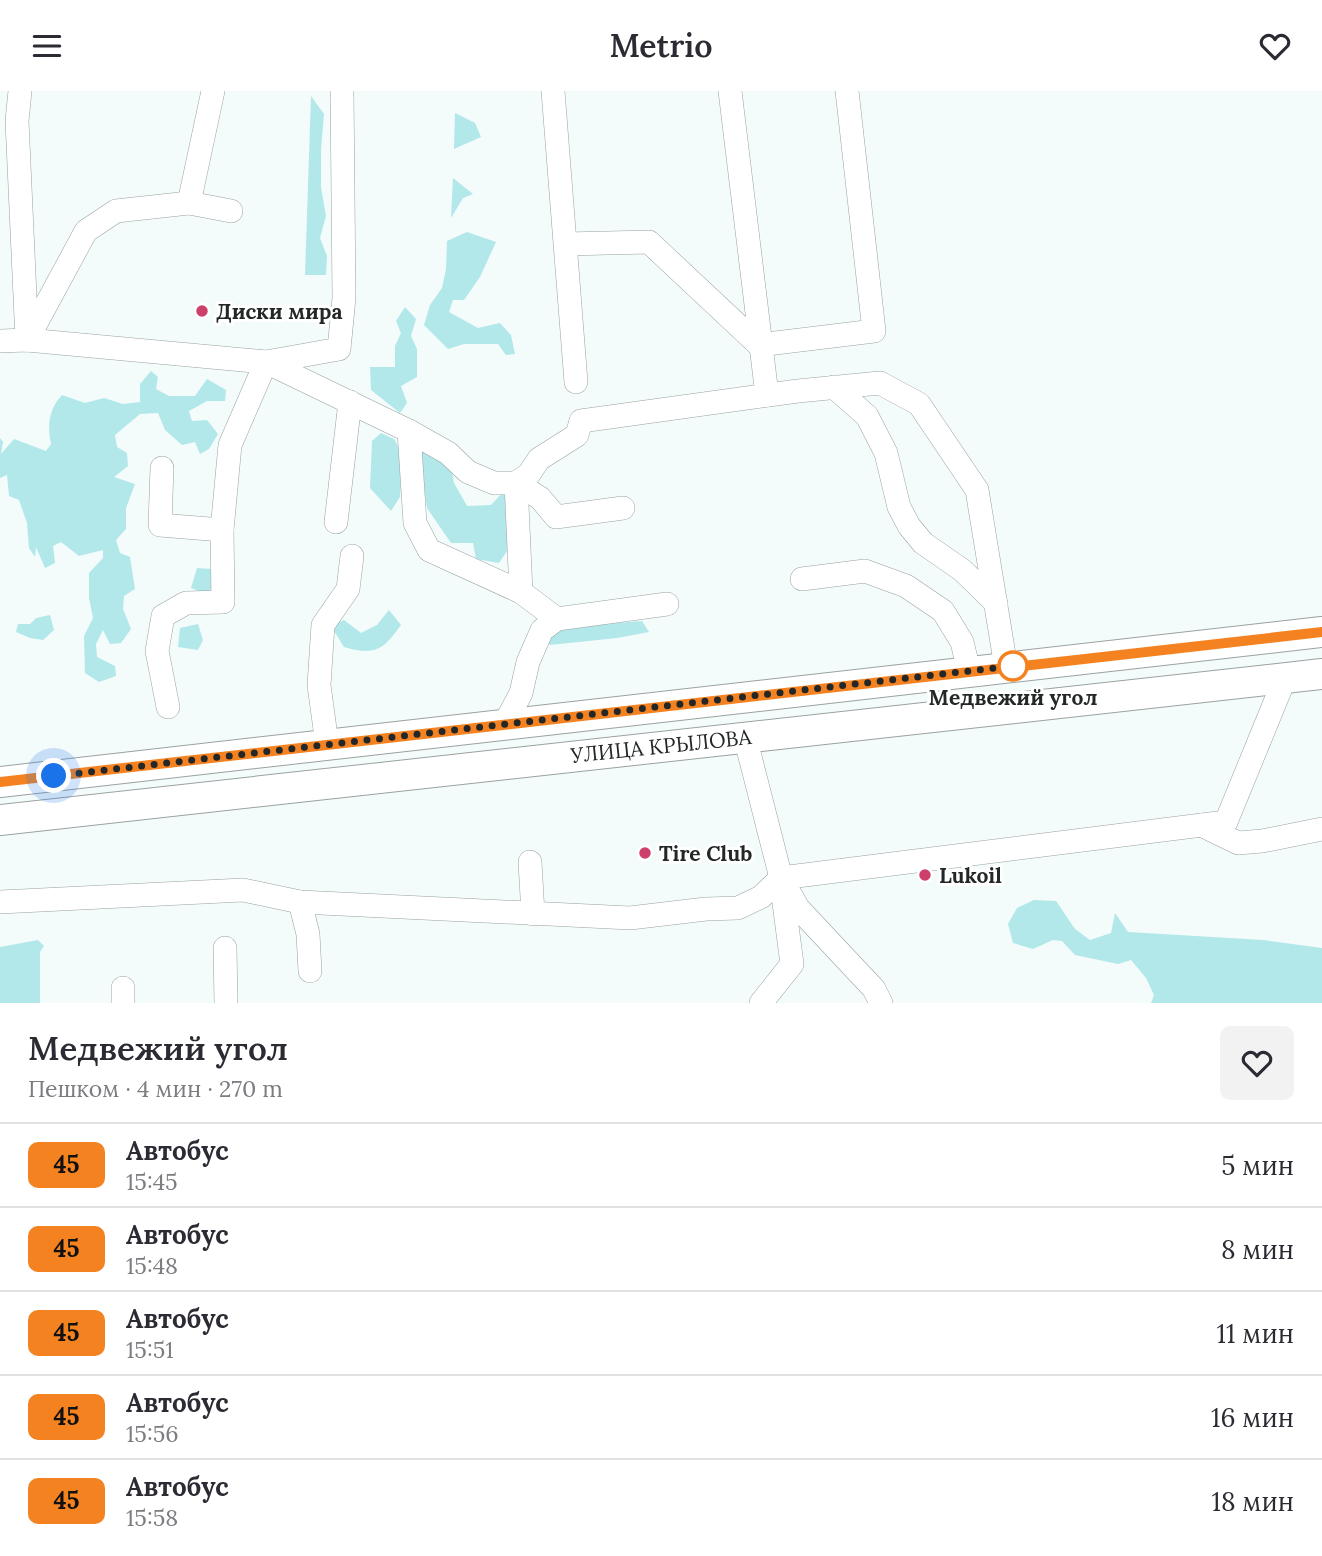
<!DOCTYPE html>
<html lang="ru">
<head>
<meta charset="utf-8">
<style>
  body { margin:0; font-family:Lora,serif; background:#f2f2f3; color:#2b2b33; height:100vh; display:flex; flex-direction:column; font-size:26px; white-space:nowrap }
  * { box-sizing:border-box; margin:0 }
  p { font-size:23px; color:#7c7c81 }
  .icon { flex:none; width:38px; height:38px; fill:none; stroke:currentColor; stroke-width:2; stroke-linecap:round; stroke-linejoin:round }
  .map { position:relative; height:912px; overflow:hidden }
  .panel { display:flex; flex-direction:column; background:#fff; flex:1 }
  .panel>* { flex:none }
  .badge { padding:0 14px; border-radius:10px; font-size:24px; line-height:46px }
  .you { position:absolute; width:35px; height:35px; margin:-18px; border:5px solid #fff; border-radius:50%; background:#1a73e8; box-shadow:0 0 0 10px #1a73e833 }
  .map>.badge { position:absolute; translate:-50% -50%; box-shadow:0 0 0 4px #fff }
  .round { display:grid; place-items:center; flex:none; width:74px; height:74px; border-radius:10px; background:#f2f2f3 }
  .head { display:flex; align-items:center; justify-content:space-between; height:119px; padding:0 28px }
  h1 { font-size:33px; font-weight:600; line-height:52px }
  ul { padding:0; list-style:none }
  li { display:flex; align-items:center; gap:21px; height:84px; padding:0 28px; border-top:2px solid #e1e1e2 }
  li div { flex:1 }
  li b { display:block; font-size:26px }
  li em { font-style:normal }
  li .badge { min-width:77px; font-weight:700; text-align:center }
  header { display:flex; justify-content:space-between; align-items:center; height:91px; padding:0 28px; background:#fff; font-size:32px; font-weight:600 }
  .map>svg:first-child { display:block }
  .green { fill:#b2e8ea }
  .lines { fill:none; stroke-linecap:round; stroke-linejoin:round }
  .minor-casing { stroke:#9aa1a2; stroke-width:24 }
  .major-casing { stroke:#9aa1a2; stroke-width:32 }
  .minor { stroke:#fff; stroke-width:23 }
  .major { stroke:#fff; stroke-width:30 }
  .line-casing { stroke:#fff; stroke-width:16 }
  .line { stroke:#f58220; stroke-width:10 }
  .walk { stroke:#242727; stroke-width:7; stroke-dasharray:0 12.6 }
  .poi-dot { fill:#ce406c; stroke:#fff; stroke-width:2.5 }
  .stop-dot { fill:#fff; stroke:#f58220; stroke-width:3.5 }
  .labels { text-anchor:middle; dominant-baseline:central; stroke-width:6; stroke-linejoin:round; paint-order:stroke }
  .poi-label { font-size:21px; font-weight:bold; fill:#242727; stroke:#fff; text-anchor:start }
  .stop-label { font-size:21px; font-weight:bold; fill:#242727; stroke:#fff }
  .street-label { font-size:21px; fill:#242727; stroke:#fff }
</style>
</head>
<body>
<header><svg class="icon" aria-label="menu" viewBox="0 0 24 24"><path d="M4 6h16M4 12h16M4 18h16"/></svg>Metrio<svg class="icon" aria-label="heart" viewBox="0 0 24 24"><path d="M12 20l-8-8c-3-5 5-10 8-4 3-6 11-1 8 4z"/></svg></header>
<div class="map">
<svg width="1322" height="912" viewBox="0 0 1322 912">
  <rect width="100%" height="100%" fill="#f3fbfb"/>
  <g class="green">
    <path d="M 311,5 L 324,23 L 321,58 L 321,96 L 326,125 L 320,147 L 327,165 L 326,184 L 305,184 Z"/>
    <path d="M 455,22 L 475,32 L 481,46 L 454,58 Z"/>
    <path d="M 453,87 L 473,103 L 463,107 L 451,127 Z"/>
    <path d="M 467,141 L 496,151 L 480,186 L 464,209 L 453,209 L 449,221 L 478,237 L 500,232 L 511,244 L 515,263 L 506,264 L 498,253 L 464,253 L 448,258 L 424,234 L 430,214 L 442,197 L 446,178 L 447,150 Z"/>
    <path d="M 405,216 L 416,228 L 411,245 L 417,258 L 417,286 L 401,295 L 407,312 L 400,322 L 371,299 L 370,276 L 395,276 L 395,255 L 401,242 L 396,230 Z"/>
    <path d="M 151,280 L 158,286 L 156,298 L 169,305 L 195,305 L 207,288 L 226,299 L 225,310 L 207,310 L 189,320 L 192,330 L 207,329 L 218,343 L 209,358 L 200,363 L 195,351 L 182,354 L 165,339 L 158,322 L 140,323 L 115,344 L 117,356 L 127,362 L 128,375 L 114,386 L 135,393 L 126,417 L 126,438 L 116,449 L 120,462 L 130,466 L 135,498 L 124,505 L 123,518 L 131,538 L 121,552 L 110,553 L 103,539 L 96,553 L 97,566 L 115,575 L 116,585 L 99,591 L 85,582 L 84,545 L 93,527 L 89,507 L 89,482 L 103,467 L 103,459 L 79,465 L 61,451 L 53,455 L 55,472 L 45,477 L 36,456 L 35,466 L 29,457 L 27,432 L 19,409 L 9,405 L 7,384 L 0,387 L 0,347 L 3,351 L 1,363 L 14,348 L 46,360 L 51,353 C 47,334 49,318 62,304 L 85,312 L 104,307 L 123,313 L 140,311 L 140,293 Z"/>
    <path d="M 381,342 L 394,348 L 403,364 L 400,406 L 391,420 L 370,397 L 372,350 Z"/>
    <path d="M 433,355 L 450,370 L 454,392 L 467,415 L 491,414 L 506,398 L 509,457 L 499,472 L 476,468 L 473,452 L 451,452 L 427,417 L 419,360 Z"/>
    <path d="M 197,477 L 212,478 L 216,491 L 207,503 L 191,497 Z"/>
    <path d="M 389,519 L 401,534 C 383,559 375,565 344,556 L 331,535 L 344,529 L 361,542 L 377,534 Z"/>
    <path d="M 50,524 L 54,539 L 43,549 L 30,547 L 16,541 L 18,533 L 30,533 L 36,527 Z"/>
    <path d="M 642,530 L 649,541 L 617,547 L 550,554 L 546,547 L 562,536 Z"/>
    <path d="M 198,533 L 203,549 L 198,559 L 178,556 L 180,537 Z"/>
    <path d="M 1034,809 L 1056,810 L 1075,838 L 1090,849 L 1111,842 L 1115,822 L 1128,841 L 1263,849 L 1322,857 L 1322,912 L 1151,912 L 1154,904 L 1146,887 L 1131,869 L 1118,873 L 1075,864 L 1062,850 L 1053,849 L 1033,858 L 1013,852 L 1008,833 L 1017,817 Z"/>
    <path d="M 38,849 L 44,855 L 40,861 L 40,912 L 0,912 L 0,856 Z"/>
  </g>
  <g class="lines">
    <g class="minor-casing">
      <g id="minor">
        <path d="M 20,0 L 17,30 L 27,249"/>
        <path d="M 553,0 L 576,291"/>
        <path d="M 730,0 L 767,304"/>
        <path d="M 189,112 L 213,0"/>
        <path d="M 566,153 L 649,151 L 759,254 L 874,240 L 847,0"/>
        <path d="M 27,249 L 86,140 L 116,120 L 189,112 L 231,120"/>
        <path d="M 0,250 L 27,249 L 266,271 L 409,340 L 448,362 L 468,381 L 494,392 L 516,392 L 540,407 L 556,426 L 623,417"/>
        <path d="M 834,296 L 867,325 L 886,362 L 899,416 L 909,435 L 923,452 L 962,479 L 996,512"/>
        <path d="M 409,340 L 415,432 L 429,459 L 521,501 L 557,528"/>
        <path d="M 162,377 L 160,434 L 222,439"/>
        <path d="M 516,392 L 529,383 L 539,368 L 577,344 L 581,330 L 798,300 L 880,292 L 919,313 L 977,399 L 1006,576"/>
        <path d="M 516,392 L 521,501"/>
        <path d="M 336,431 L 350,311"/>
        <path d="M 802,488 L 865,480 L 906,495 L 943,520 L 962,551 L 969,580"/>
        <path d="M 168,616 L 157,560 L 163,525 L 186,512 L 223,511 L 222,439 L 230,354 L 266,271 L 339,258 L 344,207 L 342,0"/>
        <path d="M 504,634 L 521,602 L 528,571 L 542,539 L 557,528 L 667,513"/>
        <path d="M 745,646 L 781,787 L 798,817 L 874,898 L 881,912"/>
        <path d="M 327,653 L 319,594 L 323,534 L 348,498 L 352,465"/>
        <path d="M 1201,734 L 1238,752 L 1262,750 L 1322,738"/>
        <path d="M 530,771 L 533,823"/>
        <path d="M 0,811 L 243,799 L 300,811 L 630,827 L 706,818 L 738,817 L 761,806 L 781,787 L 1226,731 L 1285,587"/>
        <path d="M 300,811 L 308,843 L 310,880"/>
        <path d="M 225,857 L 226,912"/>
        <path d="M 123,912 L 123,897"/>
        <path d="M 761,912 L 792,873 L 782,797"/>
      </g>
    </g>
    <g class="major-casing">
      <g id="major">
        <path d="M 0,691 L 1322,541"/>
        <path d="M 0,729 L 1322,583"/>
      </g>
    </g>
    <use href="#minor" class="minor"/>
    <use href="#major" class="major"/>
  </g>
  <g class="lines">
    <g class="line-casing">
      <path id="line" d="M 0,691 L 1322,541"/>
    </g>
    <use href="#line" class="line"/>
    <path class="walk" d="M 54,685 L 1013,575"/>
  </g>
  <g class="poi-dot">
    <circle cx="202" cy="220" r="7"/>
    <circle cx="645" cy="762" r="7"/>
    <circle cx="925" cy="784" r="7"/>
  </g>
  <circle class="stop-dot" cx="1013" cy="575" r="14"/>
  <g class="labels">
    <g class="poi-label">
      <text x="216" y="220">Диски мира</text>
      <text x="659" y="762">Tire Club</text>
      <text x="939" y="784">Lukoil</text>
    </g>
    <g class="stop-label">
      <text x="1013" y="606">Медвежий угол</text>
    </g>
    <g class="street-label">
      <text transform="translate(661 655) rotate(-6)">УЛИЦА КРЫЛОВА</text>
    </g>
  </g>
</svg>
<div class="you" style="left:54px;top:685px"></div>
</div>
<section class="panel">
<div class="head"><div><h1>Медвежий угол</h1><p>Пешком · 4 мин · 270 m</p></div><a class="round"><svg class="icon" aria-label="heart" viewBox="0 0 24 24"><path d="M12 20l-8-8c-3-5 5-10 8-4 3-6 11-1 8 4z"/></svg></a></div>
<ul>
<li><span class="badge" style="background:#f58220;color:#111">45</span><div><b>Автобус</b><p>15:45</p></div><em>5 мин</em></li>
<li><span class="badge" style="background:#f58220;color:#111">45</span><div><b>Автобус</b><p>15:48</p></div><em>8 мин</em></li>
<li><span class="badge" style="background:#f58220;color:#111">45</span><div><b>Автобус</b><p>15:51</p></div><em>11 мин</em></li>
<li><span class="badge" style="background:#f58220;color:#111">45</span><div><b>Автобус</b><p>15:56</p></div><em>16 мин</em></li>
<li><span class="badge" style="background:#f58220;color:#111">45</span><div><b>Автобус</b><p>15:58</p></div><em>18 мин</em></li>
</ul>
</section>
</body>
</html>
